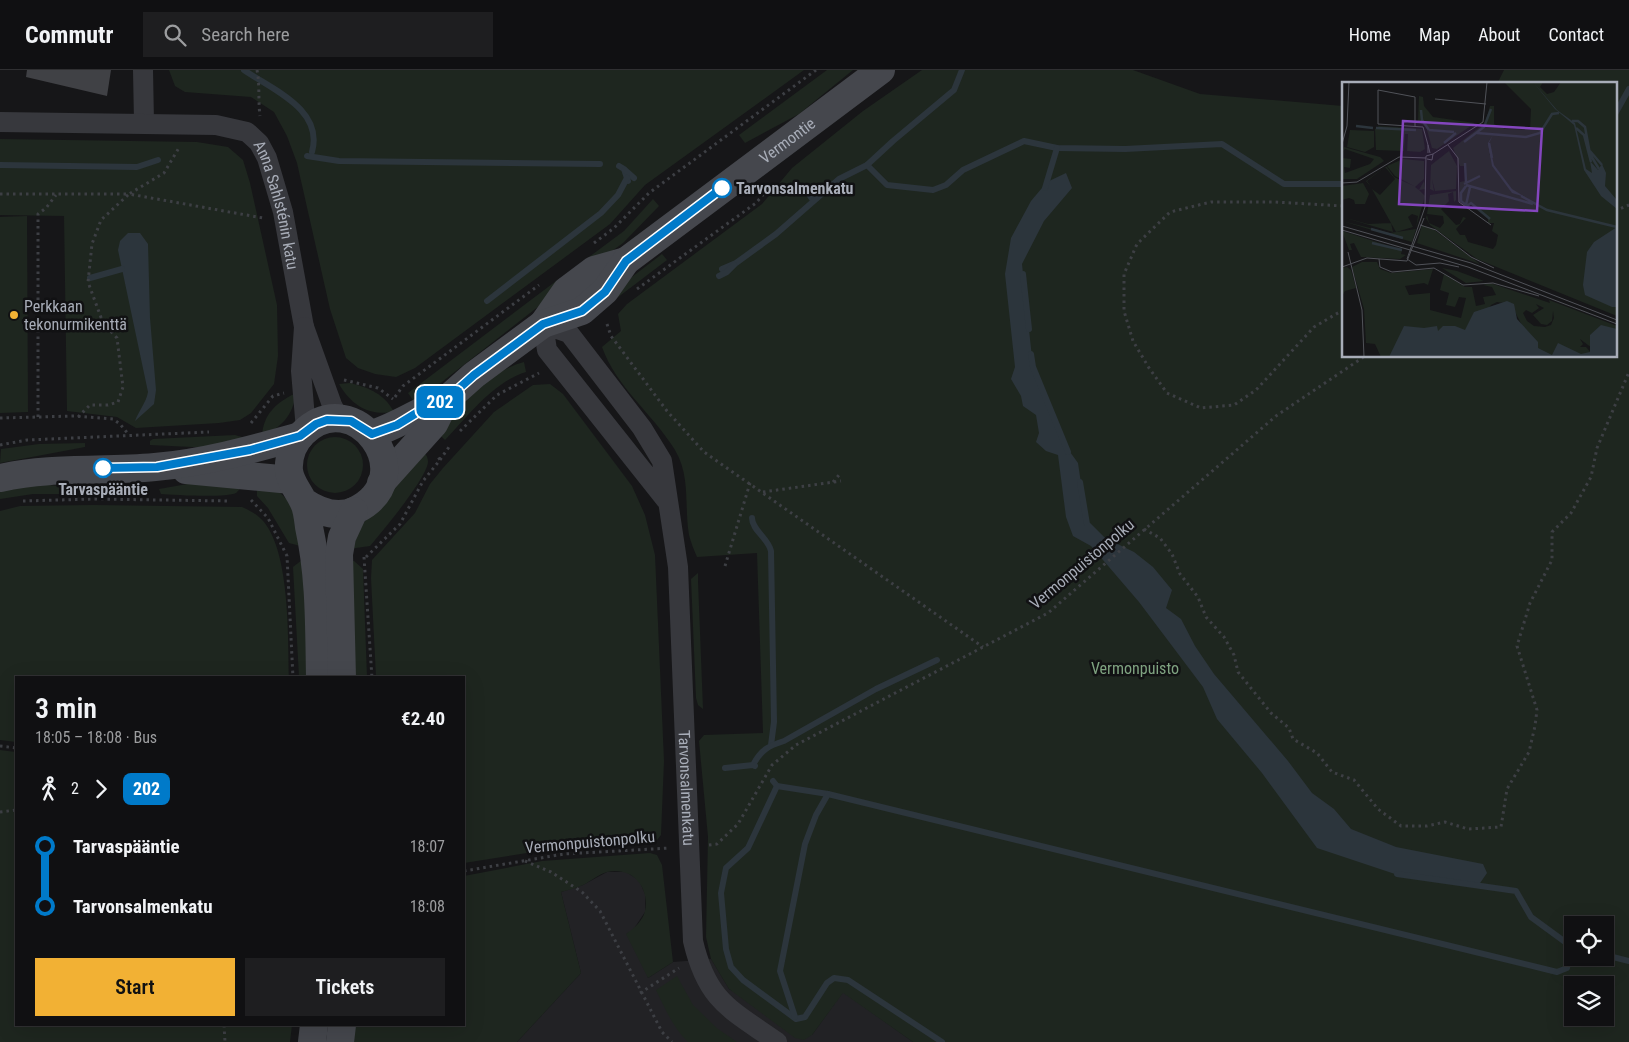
<!DOCTYPE html>
<html lang="en">
<head>
<meta charset="utf-8">
<style>
  body { margin:0; font-family:"Roboto Condensed",sans-serif; background:#1e1e20; color:#f1f3f6; height:100vh; display:flex; flex-direction:column; font-size:19px; white-space:nowrap }
  * { box-sizing:border-box; margin:0 }
  p { font-size:16px; color:#9c9d9f }
  .icon { flex:none; width:28px; height:28px; fill:none; stroke:currentColor; stroke-width:2; stroke-linecap:round; stroke-linejoin:round }
  .map { position:relative; flex:1; overflow:hidden }
  .side { position:absolute; left:15px; top:606px; width:450px; height:350px; display:flex; flex-direction:column; background:#101012; border-radius:0px; box-shadow:0 5px 20px #0002,0 0 0 1px #303032 }
  .side>* { flex:none }
  .badge { padding:0 10px; border-radius:8px; font-size:18px; line-height:32px }
  .controls { position:absolute; left:1564px; top:846px; display:grid; gap:10px }
  .controls a { display:grid; place-items:center; width:50px; height:50px; border-radius:0px; background:#101012; box-shadow:0 5px 20px #0002,0 0 0 1px #303032; font-size:25px }
  .map>.badge { position:absolute; translate:-50% -50%; box-shadow:0 0 0 2px #fff }
  .legs { display:flex; align-items:center; gap:8px; height:55px; padding:0 20px; font-size:16px }
  .legs p { margin-inline-start:auto }
  .overview { display:flex; align-items:center; justify-content:space-between; height:85px; padding:0 20px }
  h1 { font-size:28px; font-weight:600; line-height:38px }
  .primary-button { display:flex; gap:10px; margin-top:auto; padding:10px 20px }
  .primary-button a { flex:1; height:58px; border-radius:0px; background:#f2b134; color:#111; font-size:20px; font-weight:600; line-height:58px; text-align:center }
  .primary-button a+a { background:#1e1e20; color:#f1f3f6 }
  ul { padding:0 20px; list-style:none }
  li { display:flex; align-items:center; gap:18px; height:60px; font-size:19px }
  li i { display:grid; place-items:center; width:8px; height:100%; margin:0 6px; background:currentColor }
  li i::after { content:''; width:12px; height:12px; margin:-6px; border:4px solid; border-radius:50%; background:#101012 }
  li p { margin-inline-start:auto }
  li:first-child i { background:linear-gradient(#0000 50%,currentColor 0) }
  li:last-child i { background:linear-gradient(currentColor 50%,#0000 0) }
  header { display:flex; align-items:center; gap:30px; box-sizing:border-box; height:70px; padding:0 25px; background:#101012; border-bottom:1px solid #303032 }
  header strong { font-size:24px }
  nav { display:flex; gap:28px; margin-inline-start:auto; font-size:18px }
  .search { width:350px; height:45px; background:#1e1e20; display:flex; align-items:center; gap:12px; box-sizing:border-box; padding:0 18px; border-radius:0px; color:#9c9d9f; font-size:19px }
  .map>svg:first-child { display:block }
  .built { fill:#222225 }
  .green { fill:#1e261f; fill-rule:evenodd }
  .water { fill:#2c353c }
  .lines { fill:none; stroke-linecap:round; stroke-linejoin:round }
  .stream { stroke:#2c353c; stroke-width:6 }
  .building { fill:#404145 }
  .path { stroke:#3d3f44; stroke-width:3; stroke-dasharray:2.5 4; stroke-linecap:butt }
  .minor { stroke:#37383d; stroke-width:20 }
  .secondary { stroke:#45474d; stroke-width:28 }
  .line-1-casing { stroke:#fff; stroke-width:11 }
  .line-1 { stroke:#007ac9; stroke-width:8 }
  .stop-1-dot { fill:#fff; stroke:#007ac9; stroke-width:2.5 }
  .poi-dot { fill:#f2b134; stroke:#111113; stroke-width:2 }
  .labels { text-anchor:middle; dominant-baseline:central; stroke-width:5; stroke-linejoin:round; paint-order:stroke }
  .street-label { font-size:16px; fill:#a8adb8; stroke:#111113 }
  .stop-label { font-size:16px; font-weight:bold; fill:#a8adb8; stroke:#111113; text-anchor:start }
  .poi-label { font-size:16px; fill:#a8adb8; stroke:#111113; text-anchor:start }
  .park-label { font-size:16px; fill:#7fa381; stroke:#111113 }
  .inset-river { fill:none; stroke:#2c353c; stroke-width:2.5 }
  .inset-road { fill:none; stroke:#505258; stroke-width:1 }
  .view { fill:#8446be; fill-opacity:0.15; stroke:#8446be; stroke-width:2.5 }
  .inset-edge { fill:none; stroke:#a8adb8; stroke-width:2.5 }
</style>
</head>
<body>
<header>
<strong>Commutr</strong>
<div class="search"><svg class="icon" aria-label="search" viewBox="0 0 24 24"><circle cx="10" cy="10" r="6"/><path d="M15 15l6 6"/></svg>Search here</div>
<nav><a>Home</a><a>Map</a><a>About</a><a>Contact</a></nav>
</header>
<div class="map">
<svg width="1629" height="972" viewBox="0 0 1629 972">
  <rect width="100%" height="100%" fill="#161618"/>
  <path class="built" d="M 607,802 L 626,802 L 639,810 L 645,824 L 645,842 L 635,857 L 648,908 L 673,892 L 711,889 L 729,919 L 812,965 L 843,922 L 913,972 L 517,972 L 581,903 L 561,822 L 583,815 Z"/>
  <g class="green">
    <path d="M 169,0 L 804,0 L 645,115 L 610,154 L 415,298 L 396,307 L 375,304 L 358,298 L 346,288 L 330,239 L 297,93 L 287,66 L 274,42 L 251,27 L 185,22 L 175,16 Z"/>
    <path d="M 827,0 L 853,0 L 799,44 L 745,73 L 739,65 Z"/>
    <path d="M 922,0 L 1133,0 L 1200,24 L 1343,36 L 1343,286 L 1615,286 L 1615,14 L 1497,14 L 1504,0 L 1629,0 L 1629,972 L 913,972 L 843,923 L 812,965 L 804,970 L 795,968 L 729,919 L 711,889 L 706,867 L 708,767 L 699,671 L 704,665 L 763,663 L 757,483 L 697,487 C 694,480 691,473 689,465 C 684,436 691,407 675,380 C 653,344 616,317 602,277 L 621,261 L 618,244 L 627,234 L 762,134 L 792,98 L 863,41 ZM 1572,855 L 1605,855 L 1605,888 L 1572,888 ZM 1572,915 L 1605,915 L 1605,948 L 1572,948 Z"/>
    <path d="M 0,69 L 197,72 L 228,77 L 243,90 L 250,113 L 277,235 L 278,286 L 274,314 L 251,343 L 240,350 L 219,353 L 136,358 L 117,347 L 67,341 L 64,146 L 0,145 Z"/>
    <path d="M 653,129 L 659,136 L 623,173 L 590,197 L 585,190 L 624,161 Z"/>
    <path d="M 27,146 L 28,342 L 0,343 L 0,147 Z"/>
    <path d="M 662,184 L 667,190 L 617,228 L 624,213 Z"/>
    <path d="M 560,208 L 566,215 L 415,333 L 408,323 Z"/>
    <path d="M 524,292 L 526,302 C 493,312 468,346 445,370 L 437,362 C 461,336 489,301 524,292 Z"/>
    <path d="M 350,313 C 370,318 384,324 394,342 C 369,346 352,336 339,314 Z"/>
    <path d="M 550,314 L 563,324 L 632,416 L 645,445 L 655,485 L 664,691 L 661,765 L 657,770 L 651,772 L 558,778 L 464,793 L 464,608 L 376,607 L 371,508 L 372,490 L 415,443 L 430,414 L 443,398 L 494,342 L 533,315 Z"/>
    <path d="M 296,323 C 293,345 282,357 262,366 C 263,344 277,332 296,323 Z"/>
    <path d="M 235,365 L 242,367 L 244,371 L 213,378 L 150,375 L 150,371 L 153,369 Z"/>
    <circle cx="335" cy="395" r="28"/>
    <path d="M 85,373 L 85,377 L 0,393 L 1,379 L 39,374 Z"/>
    <path d="M 421,379 C 425,383 428,386 428,392 C 427,408 382,462 370,476 L 349,479 L 356,460 L 387,430 L 394,416 Z"/>
    <path d="M 25,413 L 93,419 L 93,424 L 33,424 L 0,429 L 0,418 Z"/>
    <path d="M 193,413 L 241,417 C 241,418 237,422 236,423 C 226,428 174,425 161,424 L 159,419 Z"/>
    <path d="M 257,413 C 294,421 295,446 304,477 L 289,473 L 268,438 L 257,426 Z"/>
    <path d="M 93,435 L 242,437 C 251,441 258,445 264,452 C 290,484 288,567 289,607 L 16,608 L 16,672 L 0,670 L 0,441 L 20,436 Z"/>
    <path d="M 302,490 L 312,607 L 299,607 L 293,497 Z"/>
    <path d="M 347,490 L 354,491 L 363,499 L 367,607 L 351,607 Z"/>
    <path d="M 698,503 L 698,511 L 703,639 L 698,635 L 696,628 L 691,509 Z"/>
    <path d="M 0,680 L 16,682 L 16,955 L 292,955 L 290,972 L 0,972 Z"/>
    <path d="M 650,783 L 657,785 L 662,795 L 673,892 L 648,908 L 626,864 C 633,859 643,851 645,841 C 650,817 632,796 607,802 C 599,804 591,811 583,815 C 577,818 568,820 561,822 L 581,903 L 517,972 L 353,972 L 354,955 L 464,955 L 464,806 L 542,791 Z"/>
    <path d="M 677,906 L 693,935 L 718,959 L 737,972 L 688,972 C 673,958 665,938 656,920 Z"/>
  </g>
  <g class="water">
    <path d="M 1066,103 L 1072,118 L 1044,151 L 1022,194 L 1033,297 L 1065,375 L 1078,393 L 1087,454 L 1097,464 L 1134,482 L 1153,497 L 1172,520 L 1166,538 L 1181,549 L 1195,576 L 1214,604 L 1288,691 L 1312,723 L 1334,739 L 1351,759 L 1396,777 L 1483,794 L 1487,803 L 1478,816 L 1398,805 L 1317,778 L 1262,703 L 1217,649 L 1203,617 L 1139,532 L 1091,476 L 1073,466 L 1066,447 L 1058,385 L 1046,381 L 1036,372 L 1039,363 L 1036,345 L 1023,336 L 1021,326 L 1011,309 L 1015,297 L 1005,204 L 1011,168 L 1031,131 L 1047,112 Z"/>
    <path d="M 128,163 L 140,163 L 148,174 L 150,248 L 156,320 L 154,334 L 135,351 C 139,340 146,333 148,322 L 118,180 L 120,171 Z"/>
  </g>
  <g class="lines">
    <g class="stream">
      <path d="M 244,0 C 271,19 324,39 312,82"/>
      <path d="M 1615,44 L 1629,19"/>
      <path d="M 307,86 L 339,91 L 600,94"/>
      <path d="M 0,95 L 137,97 L 158,90"/>
      <path d="M 867,95 L 887,115 L 933,120 L 946,115 L 963,100 L 1024,71 L 1057,78 L 1125,79 L 1222,74 L 1284,114 L 1343,114"/>
      <path d="M 619,96 L 624,99 L 628,111"/>
      <path d="M 625,100 L 634,108"/>
      <path d="M 803,116 L 813,130"/>
      <path d="M 1045,118 L 1057,78"/>
      <path d="M 722,199 L 736,193 L 776,164 L 839,109 L 867,95 L 893,71 L 954,20 L 962,0"/>
      <path d="M 1023,204 L 1029,259"/>
      <path d="M 719,206 L 727,202 L 734,195"/>
      <path d="M 90,208 L 122,199"/>
      <path d="M 487,231 L 601,143 L 618,125 L 627,108"/>
      <path d="M 1031,284 L 1033,297 L 1068,382"/>
      <path d="M 1080,412 L 1087,454 L 1103,470"/>
      <path d="M 752,448 C 752,460 768,468 771,481 L 774,652 L 771,675"/>
      <path d="M 753,695 C 761,680 768,676 784,671 L 876,619 L 937,590"/>
      <path d="M 725,698 L 753,695 L 755,696"/>
      <path d="M 773,711 L 777,716 L 828,724 L 1557,902 L 1567,898 L 1571,876"/>
      <path d="M 777,716 L 748,778 L 726,798 L 721,823 L 726,879 L 731,897 L 743,910 L 796,949 L 805,947 L 827,913 L 834,908 L 848,910 L 942,972"/>
      <path d="M 1397,804 L 1516,821 L 1531,847 L 1572,877"/>
      <path d="M 1605,885 L 1629,891"/>
      <path d="M 795,947 L 780,901 L 805,774 L 816,745 L 828,724"/>
    </g>
  </g>
  <path class="building" d="M 27,0 L 111,0 L 107,26 L 26,7 Z"/>
  <g class="lines">
    <g class="path">
      <path d="M 257,0 C 260,16 258,30 260,46"/>
      <path d="M 0,124 L 129,124 L 164,103 L 180,76"/>
      <path d="M 1343,136 L 1274,132 L 1211,132 L 1170,142 L 1137,174 L 1124,204 L 1124,241 L 1133,271 L 1149,298 L 1167,323 L 1201,338 L 1234,335 L 1256,320 L 1314,257 L 1343,240"/>
      <path d="M 1615,141 L 1629,135"/>
      <path d="M 594,173 L 614,158 L 649,123 L 816,0"/>
      <path d="M 637,219 L 756,133 L 772,114"/>
      <path d="M 607,254 L 611,266 L 667,341 L 704,382 L 983,577"/>
      <path d="M 344,310 L 378,318 L 393,329"/>
      <path d="M 395,327 L 403,316 L 539,215"/>
      <path d="M 38,347 L 38,144 L 46,138 L 56,125"/>
      <path d="M 78,347 L 90,335 L 108,335 L 118,332 L 123,317 L 117,268 L 103,253 L 88,212 L 92,174 L 101,150 L 129,124 L 263,148"/>
      <path d="M 0,348 L 75,346 L 113,349 L 120,354 L 129,365"/>
      <path d="M 251,353 L 273,326 L 284,323"/>
      <path d="M 460,361 L 497,325 L 539,303"/>
      <path d="M 0,375 L 27,370 L 209,362"/>
      <path d="M 440,390 L 451,374"/>
      <path d="M 833,412 L 839,405"/>
      <path d="M 763,422 L 841,411"/>
      <path d="M 251,430 L 268,448 L 287,486 L 293,608"/>
      <path d="M 23,431 L 93,429 L 229,431"/>
      <path d="M 1144,459 L 1160,468 L 1172,484 L 1180,504 L 1198,527 L 1206,547 L 1224,567 L 1234,585 L 1238,602 L 1271,643 L 1289,658 L 1293,669 L 1317,683 L 1332,702 L 1354,710 L 1378,739 L 1401,756 L 1427,756 L 1445,752 L 1468,759 L 1501,757 L 1507,719 L 1529,682 L 1535,656 L 1537,640 L 1517,576 L 1530,533 L 1552,490 L 1552,462 L 1571,443 L 1591,407 L 1597,378 L 1629,302"/>
      <path d="M 364,487 L 372,608"/>
      <path d="M 366,487 L 400,454 L 423,411 L 440,390 L 437,385"/>
      <path d="M 725,496 L 750,413"/>
      <path d="M 0,676 L 16,678"/>
      <path d="M 0,742 L 16,740"/>
      <path d="M 709,775 L 717,774 L 738,754 L 772,695 L 796,675 L 1048,543 L 1276,346 L 1365,286"/>
      <path d="M 525,791 L 551,802 L 582,822 L 600,841 L 662,962 L 672,972"/>
      <path d="M 464,801 L 564,784 L 670,778"/>
      <path d="M 640,923 L 679,898"/>
      <path d="M 224,955 L 225,972"/>
    </g>
    <g class="minor">
      <path d="M 143,0 L 144,52"/>
      <path id="s1" d="M 0,52 L 216,55 L 247,62 L 259,73 L 267,88 L 283,142 L 304,257"/>
      <path d="M 306,360 L 301,301 L 304,257 L 332,335 L 339,349"/>
      <path id="s2" d="M 666,430 L 547,280 L 543,254 L 569,263 L 642,358 L 662,391 L 678,497 L 693,871 C 707,931 730,939 777,972"/>
    </g>
    <g class="secondary">
      <path d="M 543,254 L 566,221 L 594,200 L 626,191"/>
      <path d="M 372,364 C 398,356 420,340 446,330"/>
      <path d="M 186,400 L 291,410"/>
      <path d="M 0,408 C 53,396 103,402 155,397 C 204,393 253,379 300,366"/>
      <path id="s3" d="M 381,413 L 434,354 L 446,330 L 474,305 L 543,254 L 582,241 L 605,221 L 626,191 L 881,0"/>
      <path d="M 303,431 C 319,442 338,449 356,440 C 424,406 354,312 303,363 C 293,373 288,387 289,401 C 291,414 298,420 303,431 C 307,438 308,449 309,457 C 320,507 319,557 320,608"/>
      <path d="M 342,608 L 339,484 L 342,467 L 354,441"/>
      <path d="M 312,972 L 314,955"/>
      <path d="M 340,972 L 342,955"/>
    </g>
  </g>
  <g class="lines">
    <g class="line-1-casing">
      <path id="line-1" d="M 103,398 L 157,397 L 250,380 L 300,366 L 316,354 L 327,350 L 351,351 L 372,364 L 397,355 L 423,339 L 446,330 L 474,305 L 543,254 L 582,241 L 605,222 L 626,191 L 722,118"/>
    </g>
    <use href="#line-1" class="line-1"/>
  </g>
  <g class="stop-1-dot">
    <circle cx="722" cy="118" r="9"/>
    <circle cx="103" cy="398" r="9"/>
  </g>
  <circle class="poi-dot" cx="14" cy="245" r="5"/>
  <g class="labels">
    <g class="street-label">
      <text stroke="none"><textPath href="#s3" startOffset="539">Vermontie</textPath></text>
      <text stroke="none"><textPath href="#s1" startOffset="329">Anna Sahlsténin katu</textPath></text>
      <text transform="translate(1082 494) rotate(-40)">Vermonpuistonpolku</text>
      <text stroke="none"><textPath href="#s2" startOffset="732">Tarvonsalmenkatu</textPath></text>
      <text transform="translate(590 772) rotate(-5)">Vermonpuistonpolku</text>
    </g>
    <g class="stop-label">
      <text x="736" y="118">Tarvonsalmenkatu</text>
      <text x="103" y="419" text-anchor="middle">Tarvaspääntie</text>
    </g>
    <g class="poi-label">
      <text x="24" y="236">Perkkaan<tspan x="24" dy="18">tekonurmikenttä</tspan></text>
    </g>
    <g class="park-label">
      <text x="1135" y="598">Vermonpuisto</text>
    </g>
  </g>
  <g transform="translate(1342 12)">
    <rect width="275" height="275" fill="#161618"/>
    <path d="M 162,0 L 201,0 L 198,5 L 205,12 L 212,10 L 219,0 L 275,0 L 275,234 L 135,177 L 88,143 L 84,136 L 85,133 L 87,141 L 98,146 L 102,141 L 101,134 L 85,132 L 88,113 L 114,109 L 114,118 L 112,120 L 111,110 L 106,112 L 107,119 L 99,127 L 114,143 L 118,142 L 121,135 L 124,136 L 114,147 L 118,153 L 123,153 L 126,160 L 151,167 L 154,163 L 156,153 L 150,149 L 152,141 L 146,141 L 146,135 L 129,122 L 126,125 L 118,118 L 118,100 L 123,99 L 123,84 L 118,84 L 111,66 L 143,41 L 148,24 L 152,24 L 152,42 L 163,47 L 188,48 L 189,27 ZM 77,14 L 81,15 L 82,24 L 91,35 L 133,41 L 95,67 L 90,66 L 84,44 L 76,40 ZM 37,44 L 80,47 L 83,67 L 78,70 L 65,69 L 66,52 L 63,52 L 62,69 L 34,68 L 33,47 ZM 8,48 L 32,49 L 32,65 L 23,70 L 5,65 ZM 2,65 L 38,75 L 42,79 L 15,97 L 0,97 L 0,71 L 0,76 L 9,77 L 8,86 L 2,85 L 3,91 L 28,82 L 32,77 L 3,67 L 1,69 ZM 107,69 L 115,84 L 114,107 L 93,109 L 90,97 L 92,109 L 88,107 L 89,83 ZM 61,77 L 82,79 L 82,97 L 73,105 L 77,108 L 82,99 L 83,107 L 77,108 L 83,114 L 74,146 L 76,134 L 70,132 L 66,135 L 71,145 L 54,150 L 30,107 L 38,113 L 53,97 L 43,85 L 25,99 L 29,105 L 24,99 L 43,85 L 45,85 L 52,95 L 72,104 L 53,94 L 45,84 ZM 21,101 L 27,112 L 23,122 L 13,122 L 12,118 L 7,116 L 0,118 L 0,104 ZM 0,135 L 26,142 L 49,141 L 51,150 ZM 0,139 L 48,151 L 74,147 L 70,160 ZM 80,143 L 91,147 L 138,182 L 75,161 ZM 0,149 L 60,168 L 59,172 L 64,173 L 58,177 L 19,175 L 12,161 L 8,162 L 10,168 L 7,168 ZM 20,180 L 35,180 L 38,187 L 49,191 L 91,187 L 86,203 L 82,201 L 63,204 L 67,213 L 88,211 L 88,228 L 119,236 L 124,216 L 117,215 L 113,225 L 104,223 L 107,211 L 98,208 L 102,192 L 123,205 L 130,205 L 134,224 L 143,222 L 141,215 L 154,213 L 150,205 L 141,203 L 148,201 L 208,221 L 207,218 L 275,244 L 275,250 L 250,266 L 238,257 L 241,262 L 238,265 L 244,265 L 251,273 L 201,275 L 190,263 L 169,222 L 155,220 L 149,223 L 131,250 L 54,275 L 39,275 L 33,262 L 24,261 L 22,227 L 10,185 ZM 194,222 L 202,226 L 191,233 L 199,242 L 205,243 L 210,239 L 211,229 L 212,236 L 209,243 L 203,245 L 192,244 L 185,239 L 181,231 L 184,228 L 190,231 L 197,226 ZM 5,185 L 9,188 L 14,206 L 3,209 L 0,214 L 0,186 ZM 100,186 L 115,189 L 142,199 L 124,201 Z" fill="#1e261f" fill-rule="evenodd"/>
    <path d="M 191,0 L 215,28 L 233,41 L 244,87 L 250,91 L 248,79 L 256,88 L 260,82 L 264,91 L 263,104 L 274,117 L 275,127 L 259,114 L 242,88 L 232,43 L 213,27 ZM 151,53 L 147,61 L 152,83 L 170,107 L 183,115 L 170,111 L 150,84 L 146,61 ZM 275,145 L 275,225 L 270,225 L 243,213 L 241,203 L 245,170 L 252,160 ZM 165,219 L 172,222 L 175,237 L 196,260 L 196,266 L 210,273 L 216,261 L 239,272 L 248,270 L 248,253 L 259,243 L 275,247 L 275,275 L 47,275 L 62,244 L 82,246 L 95,244 L 96,249 L 101,244 L 113,244 L 123,248 L 132,230 Z" fill="#2c353c"/>
    <path class="inset-river" d="M 79,28 L 80,38 L 87,48M 230,39 L 236,39 L 243,45 L 248,72 L 257,87M 14,44 L 31,46M 34,46 L 74,48M 234,46 L 242,53 L 249,80M 87,48 L 112,50M 135,51 L 184,55 L 198,51 L 210,32 L 217,31M 122,60 L 142,45 L 149,27M 102,61 L 114,51M 147,61 L 150,76M 248,69 L 260,83M 123,81 L 124,100M 122,102 L 138,94M 124,103 L 191,122M 124,104 L 119,111 L 119,119 L 125,124 L 129,121 L 148,137M 179,114 L 205,128 L 275,145M 124,123 L 128,105M 29,147 L 61,156M 30,161 L 60,168"/>
    <path class="inset-road" d="M 93,17 L 144,22M 73,44 L 73,15 L 36,8 L 36,42 L 81,45 L 86,63M 0,62 L 5,44 L 7,0M 106,63 L 116,76 L 117,120 L 149,143M 86,71 L 86,63 L 88,71M 91,72 L 141,40 L 145,0M 0,101 L 15,100 L 57,75 L 84,76M 78,143 L 94,148 L 129,175 L 152,186M 0,144 L 129,181 L 275,238M 0,148 L 126,185 L 275,242M 6,170 L 20,228 L 22,275M 37,177 L 38,185 L 50,190 L 92,186 L 121,203 L 151,201 L 197,214M 65,177 L 83,125 L 84,74 L 91,72 L 90,78 L 85,77M 65,177 L 74,183 L 98,181 L 117,185M 0,185 L 25,176 L 65,179 L 82,136"/>
    <path class="view" d="M 61,39 L 200,47 L 195,129 L 57,122 Z"/>
    <rect width="275" height="275" class="inset-edge"/>
  </g>
</svg>
<div class="controls">
<a><svg class="icon" aria-label="locate" viewBox="0 0 24 24"><circle cx="12" cy="12" r="6"/><path d="M12 2v4M12 18v4M2 12h4M18 12h4"/></svg></a>
<a><svg class="icon" aria-label="layers" viewBox="0 0 24 24"><path d="M12 4l9 5-9 5-9-5zM3 14l9 5 9-5"/></svg></a>
</div>
<b class="badge" style="left:440px;top:332px;background:#007ac9;color:#fff">202</b>
<section class="side">
<div class="overview"><div><h1>3 min</h1><p>18:05 – 18:08 · Bus</p></div><b>€2.40</b></div>
<div class="legs"><svg class="icon" aria-label="walk" viewBox="0 0 24 24"><circle cx="13" cy="4" r="2"/><path d="M13 8l-2 6 4 7M11 14l-3 7M7 12l3-4h3l4 4"/></svg>2<svg class="icon" aria-label="forward" viewBox="0 0 24 24"><path d="M9 5l7 7-7 7"/></svg><b class="badge" style="background:#007ac9;color:#fff">202</b></div>
<ul>
<li><i style="color:#007ac9"></i><b>Tarvaspääntie</b><p>18:07</p></li>
<li><i style="color:#007ac9"></i><b>Tarvonsalmenkatu</b><p>18:08</p></li>
</ul>
<div class="primary-button"><a>Start</a><a>Tickets</a></div>
</section>
</div>
</body>
</html>
